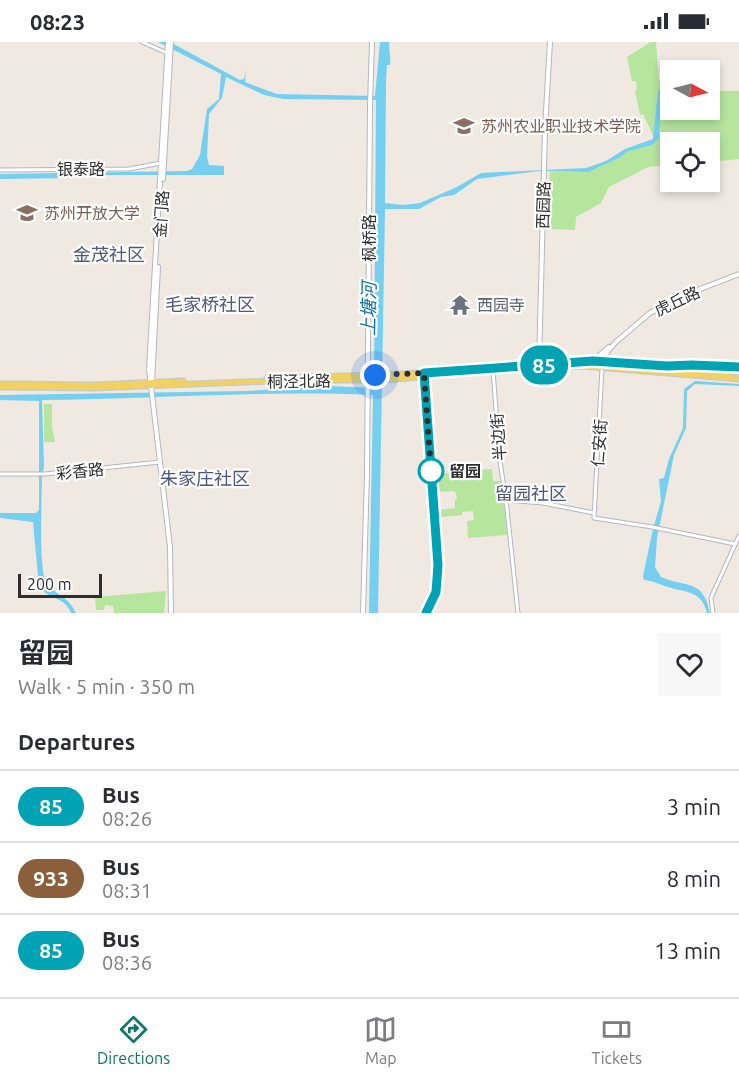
<!DOCTYPE html>
<html lang="en">
<head>
<meta charset="utf-8">
<style>
  body { margin:0; font-family:Ubuntu,"Noto Sans SC",sans-serif; background:#f7f7f7; color:#2b2b33; height:100vh; display:flex; flex-direction:column; font-size:22px; white-space:nowrap }
  * { box-sizing:border-box; margin:0 }
  p { font-size:20px; color:#7c7c81 }
  .icon { flex:none; width:33px; height:33px; fill:none; stroke:currentColor; stroke-width:2; stroke-linecap:round; stroke-linejoin:round }
  .map { position:relative; height:571px; overflow:hidden }
  .panel { display:flex; flex-direction:column; background:#fff; flex:1 }
  .panel>* { flex:none }
  .badge { padding:0 12px; border-radius:20px; font-size:21px; line-height:39px }
  .needle { width:39px; rotate:97deg }
  .buttons { position:absolute; left:660px; top:18px; display:grid; gap:12px }
  .buttons a { display:grid; place-items:center; width:60px; height:60px; border-radius:0px; background:#fff; box-shadow:0 3px 9px #0003; font-size:30px }
  .scale { position:absolute; left:18px; bottom:15px; width:84px; box-sizing:border-box; padding-left:6px; border:3px solid #2e2e2e; border-top:0; font-size:16px; line-height:21px; white-space:nowrap; color:#2e2e2e; -webkit-text-stroke:4px #fff; paint-order:stroke }
  .you { position:absolute; width:30px; height:30px; margin:-15px; border:4px solid #fff; border-radius:50%; background:#1a73e8; box-shadow:0 0 0 9px #1a73e833 }
  .map>.badge { position:absolute; translate:-50% -50%; box-shadow:0 0 0 3px #fff }
  h2 { padding:0 18px; font-size:22px; line-height:54px }
  .round { display:grid; place-items:center; flex:none; width:63px; height:63px; border-radius:0px; background:#f7f7f7 }
  .head { display:flex; align-items:center; justify-content:space-between; height:102px; padding:0 18px }
  h1 { font-size:28px; font-weight:700; line-height:45px }
  ul { padding:0; list-style:none }
  li { display:flex; align-items:center; gap:18px; height:72px; padding:0 18px; border-top:2px solid #e1e1e2 }
  li div { flex:1 }
  li b { display:block; font-size:22px }
  li em { font-style:normal }
  li .badge { min-width:66px; font-weight:700; text-align:center }
  .status { display:flex; justify-content:space-between; align-items:center; height:42px; padding:0 30px; background:#fff; direction:ltr }
  .status svg { height:16px; fill:currentColor }
  .tabs { display:flex; justify-content:space-around; align-items:center; height:84px; border-top:2px solid #e1e1e2; background:#fff; font-size:16px; color:#7c7c81 }
  .tabs a { display:grid; justify-items:center; gap:3px }
  .tabs .active { color:#0f766e }
  .map>svg:first-child { display:block }
  .green { fill:#b6e59e }
  .water { fill:#75cff0 }
  .lines { fill:none; stroke-linecap:round; stroke-linejoin:round }
  .tertiary-casing { stroke:#b4b7c1; stroke-width:5 }
  .secondary-casing { stroke:#b4b7c1; stroke-width:6 }
  .primary-casing { stroke:#c9c9c9; stroke-width:7 }
  .tertiary { stroke:#fff; stroke-width:3 }
  .secondary { stroke:#fff; stroke-width:4 }
  .primary { stroke:#f2d163; stroke-width:4.5 }
  .line-casing { stroke:#fff; stroke-width:14 }
  .line { stroke:#00a3b4; stroke-width:9 }
  .walk { stroke:#2e2e2e; stroke-width:6; stroke-dasharray:0 10.8 }
  .stop-dot { fill:#fff; stroke:#00a3b4; stroke-width:3 }
  .labels { text-anchor:middle; dominant-baseline:central; stroke-width:4.5; stroke-linejoin:round; paint-order:stroke }
  .education-label { font-size:16px; fill:#785e54; stroke:#fff; text-anchor:start }
  .street-label { font-size:16px; fill:#2e2e2e; stroke:#fff }
  .worship-label { font-size:16px; fill:#5b616d; stroke:#fff; text-anchor:start }
  .stop-label { font-size:16px; font-weight:bold; fill:#2e2e2e; stroke:#fff; text-anchor:start }
  .neighbourhood-label { font-size:18px; fill:#4d5680; stroke:#fff }
  .water-label { font-size:18px; font-style:italic; fill:#0d6fa3; stroke:#fff }
</style>
</head>
<body>
<div class="status"><b>08:23</b><svg viewBox="0 0 49 12"><path d="M0 12V9h3v3zM5 12V6h3v6zM10 12V3h3v9zM15 12V0h3v12zM26 1h20v11H26zM47 4h2v5h-2z"/></svg></div>
<div class="map">
<svg width="739" height="571" viewBox="0 0 739 571">
  <rect width="100%" height="100%" fill="#efe9e1"/>
  <g class="green">
    <path d="M 651,0 L 656,0 L 659,39 L 665,43 L 666,48 L 670,48 L 670,68 L 710,68 L 710,49 L 739,49 L 739,117 L 710,120 L 710,100 L 670,100 L 670,123 L 648,125 L 609,145 L 601,161 L 576,175 L 575,188 L 548,187 L 550,130 L 584,130 L 626,110 L 656,100 L 643,72 L 640,73 L 635,49 L 637,47 L 636,39 L 632,39 L 627,15 Z"/>
    <path d="M 44,362 L 52,362 L 52,386 L 55,400 L 44,400 Z"/>
    <path d="M 492,427 L 493,439 L 502,439 L 507,493 L 468,496 L 467,479 L 474,478 L 473,469 L 462,470 L 462,473 L 439,475 L 438,468 L 455,466 L 455,458 L 457,457 L 456,451 L 453,449 L 438,450 L 437,432 L 453,431 L 454,434 L 474,432 L 475,428 Z"/>
    <path d="M 166,549 L 164,571 L 114,571 L 113,564 L 105,563 L 104,568 L 96,568 L 95,555 Z"/>
  </g>
  <g class="water">
    <path d="M 158,0 L 170,0 L 240,38 L 244,37 L 246,28 L 245,40 L 277,52 L 375,54 L 380,0 L 389,0 C 389,8 391,16 390,23 L 387,23 L 386,41 L 385,161 L 403,163 L 420,161 L 457,145 L 481,131 L 586,126 L 606,119 L 625,107 L 653,97 L 658,49 L 663,44 L 670,43 L 670,48 L 664,48 L 662,51 L 659,96 L 652,103 L 626,110 L 621,115 L 588,130 L 539,129 L 477,137 L 454,153 L 441,155 L 419,167 L 385,167 L 378,571 L 369,571 L 373,353 C 263,348 152,357 42,358 L 44,425 L 42,434 C 42,453 38,530 47,542 C 57,554 67,553 76,571 L 71,571 C 65,554 48,558 39,544 L 33,480 L 0,476 L 0,471 L 36,471 L 39,468 L 39,359 L 0,358 L 0,353 L 247,349 L 329,344 L 374,346 L 376,58 L 283,57 L 264,53 L 226,35 L 222,56 L 209,72 L 207,115 L 209,123 L 224,124 L 224,133 L 84,133 L 73,136 L 0,137 L 0,132 C 62,131 124,130 187,129 L 192,127 L 200,113 L 207,67 L 219,57 L 221,32 Z"/>
    <path d="M 695,339 L 739,342 L 739,344 L 695,342 L 687,349 L 686,386 L 674,413 L 657,496 L 655,525 L 661,535 C 686,546 703,536 710,571 L 707,571 C 701,548 687,551 668,545 C 659,542 653,539 644,538 L 643,534 L 653,487 L 661,459 L 659,437 L 664,436 L 669,417 L 683,386 L 684,347 Z"/>
  </g>
  <g class="lines">
    <g class="tertiary-casing">
      <g id="tertiary">
        <path d="M 142,0 L 167,11"/>
        <path d="M 0,128 L 129,127 L 161,121"/>
        <path d="M 602,326 L 594,476 L 652,485 L 735,502"/>
        <path d="M 493,328 L 500,420 L 506,458 L 518,571"/>
        <path d="M 424,333 L 438,523 L 436,550 L 426,571"/>
        <path d="M 0,432 L 45,432 L 160,420"/>
        <path d="M 506,458 L 543,461 L 594,471"/>
        <path d="M 713,571 L 711,556 L 714,549 L 739,494"/>
      </g>
    </g>
    <g class="secondary-casing">
      <g id="secondary">
        <path d="M 168,0 L 149,327 L 170,505 L 171,571"/>
        <path d="M 163,137 L 171,0"/>
        <path d="M 593,319 L 609,305"/>
        <path d="M 603,321 L 607,310 L 617,299 L 650,271 L 682,254 L 739,232"/>
        <path d="M 539,323 L 545,87 L 550,0"/>
        <path d="M 152,340 L 158,225"/>
        <path d="M 363,571 L 367,431 L 370,64 L 372,0"/>
      </g>
    </g>
    <g class="primary-casing">
      <g id="primary">
        <path d="M 679,325 L 739,330"/>
        <path d="M 686,331 L 729,334"/>
        <path d="M 267,336 L 387,333 L 593,319 L 667,324 L 692,323 L 739,325"/>
        <path d="M 0,342 L 94,343 L 183,339"/>
        <path d="M 0,345 L 94,346 L 297,338 L 386,338 L 493,328 L 584,324 L 739,337"/>
      </g>
    </g>
    <use href="#tertiary" class="tertiary"/>
    <use href="#secondary" class="secondary"/>
    <use href="#primary" class="primary"/>
  </g>
  <g class="lines">
    <g class="line-casing">
      <path id="line" d="M 426,571 L 436,550 L 438,523 L 424,331 L 593,319 L 667,324 L 692,323 L 739,325"/>
    </g>
    <use href="#line" class="line"/>
    <path class="walk" d="M 375,333 L 424,331 L 431,429"/>
  </g>
  <defs>
    <g id="university-bare" transform="scale(1.62)"><path d="M0-5L7-2L0 1L-7-2ZM-4 1L0 2.5L4 1V4Q0 6-4 4Z" fill="#8d6e63" stroke="#fff" stroke-width="2.5" paint-order="stroke"/></g>
    <g id="temple-bare" transform="scale(1.62)"><path d="M0-6L5-2H3V0L6.5 2.5H4V6H1.5V3h-3V6H-4V2.5H-6.5L-3 0V-2H-5Z" fill="#6b7280" stroke="#fff" stroke-width="2.5" paint-order="stroke"/></g>
  </defs>
  <g fill-rule="evenodd">
    <use href="#university-bare" x="464" y="84"/>
    <use href="#university-bare" x="27" y="171"/>
    <use href="#temple-bare" x="460" y="263"/>
  </g>
  <circle class="stop-dot" cx="431" cy="429" r="12"/>
  <g class="labels">
    <g class="education-label">
      <text x="481" y="84">苏州农业职业技术学院</text>
      <text x="44" y="171">苏州开放大学</text>
    </g>
    <g class="street-label">
      <text x="81" y="127">银泰路</text>
      <text transform="translate(543 163) rotate(-88)">西园路</text>
      <text transform="translate(161 172) rotate(-86)">金门路</text>
      <text transform="translate(369 196) rotate(-90)">枫桥路</text>
      <text transform="translate(677 259) rotate(-25)">虎丘路</text>
      <text transform="translate(299 339) rotate(-1)">桐泾北路</text>
      <text transform="translate(498 395) rotate(-94)">半边街</text>
      <text transform="translate(599 401) rotate(-86)">仁安街</text>
      <text transform="translate(80 429) rotate(-6)">彩香路</text>
    </g>
    <g class="worship-label">
      <text x="477" y="263">西园寺</text>
    </g>
    <g class="stop-label">
      <text x="449" y="429">留园</text>
    </g>
    <g class="neighbourhood-label">
      <text x="109" y="212">金茂社区</text>
      <text x="210" y="262">毛家桥社区</text>
      <text x="205" y="436">朱家庄社区</text>
      <text x="531" y="451">留园社区</text>
    </g>
    <g class="water-label">
      <text transform="translate(368 267) rotate(-89)">上塘河</text>
    </g>
  </g>
</svg>
<div class="buttons">
<a><svg class="needle" viewBox="-14 -14 28 28"><path d="M0-13l5 13h-10z" fill="#e53935"/><path d="M0 13l5-13h-10z" fill="#7c7c81"/></svg></a>
<a><svg class="icon" aria-label="locate" viewBox="0 0 24 24"><circle cx="12" cy="12" r="6"/><path d="M12 2v4M12 18v4M2 12h4M18 12h4"/></svg></a>
</div>
<div class="scale">200 m</div>
<div class="you" style="left:375px;top:333px"></div>
<b class="badge" style="left:544px;top:323px;background:#00a3b4;color:#fff">85</b>
</div>
<section class="panel">
<div class="head"><div><h1>留园</h1><p>Walk · 5 min · 350 m</p></div><a class="round"><svg class="icon" aria-label="heart" viewBox="0 0 24 24"><path d="M12 20l-8-8c-3-5 5-10 8-4 3-6 11-1 8 4z"/></svg></a></div>
<h2>Departures</h2>
<ul>
<li><span class="badge" style="background:#00a3b4;color:#fff">85</span><div><b>Bus</b><p>08:26</p></div><em>3 min</em></li>
<li><span class="badge" style="background:#8b5e3c;color:#fff">933</span><div><b>Bus</b><p>08:31</p></div><em>8 min</em></li>
<li><span class="badge" style="background:#00a3b4;color:#fff">85</span><div><b>Bus</b><p>08:36</p></div><em>13 min</em></li>
</ul>
</section>
<nav class="tabs">
<a class="active"><svg class="icon" aria-label="directions" viewBox="0 0 24 24"><path d="M12 3l9 9-9 9-9-9zM9 14v-3h6M13 9l2 2-2 2"/></svg>Directions</a>
<a><svg class="icon" aria-label="map" viewBox="0 0 24 24"><path d="M3 6l6-2 6 2 6-2v14l-6 2-6-2-6 2zM9 4v14M15 6v14"/></svg>Map</a>
<a><svg class="icon" aria-label="tickets" viewBox="0 0 24 24"><path d="M3 7h18v10H3zM15 7v10"/></svg>Tickets</a>
</nav>
</body>
</html>
